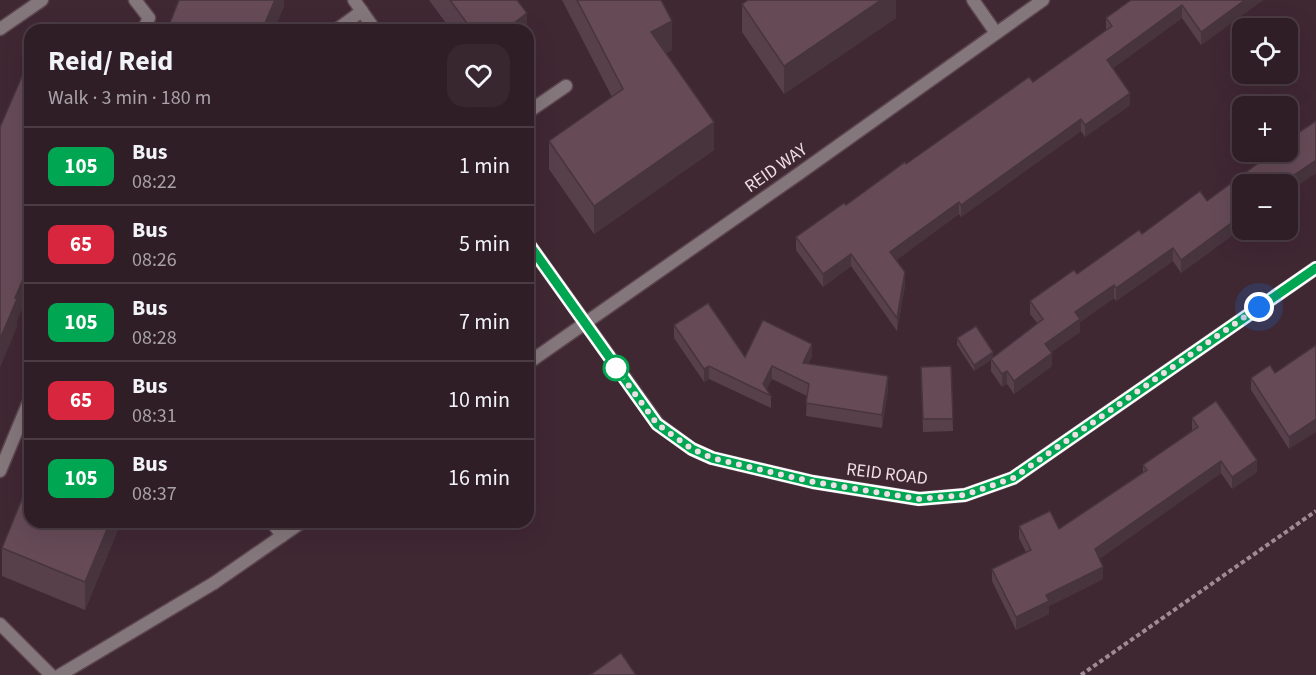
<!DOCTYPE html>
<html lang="en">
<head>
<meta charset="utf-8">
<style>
  body { margin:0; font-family:"Source Sans 3",sans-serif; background:#38272e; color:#f1f3f6; height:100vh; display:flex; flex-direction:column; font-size:22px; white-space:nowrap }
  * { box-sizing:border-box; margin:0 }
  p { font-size:20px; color:#a8a2a7 }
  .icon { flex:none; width:33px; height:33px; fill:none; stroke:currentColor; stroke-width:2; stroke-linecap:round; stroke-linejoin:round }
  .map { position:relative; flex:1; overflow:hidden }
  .panel { position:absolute; left:24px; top:24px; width:510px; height:504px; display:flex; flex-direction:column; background:#301e26; border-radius:18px; box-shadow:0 6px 24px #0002,0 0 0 2px #4b3c43 }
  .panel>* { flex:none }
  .badge { padding:0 12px; border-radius:9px; font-size:21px; line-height:39px }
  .tools { position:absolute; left:1232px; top:18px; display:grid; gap:12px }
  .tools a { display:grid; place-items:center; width:66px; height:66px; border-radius:12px; background:#301e26; box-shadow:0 6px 24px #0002,0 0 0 2px #4b3c43; font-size:30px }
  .you { position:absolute; width:30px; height:30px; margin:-15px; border:4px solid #fff; border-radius:50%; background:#1a73e8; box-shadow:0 0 0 9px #1a73e833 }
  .map>.badge { position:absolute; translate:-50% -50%; box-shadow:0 0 0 3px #fff }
  .round { display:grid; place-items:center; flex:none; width:63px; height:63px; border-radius:18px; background:#38272e }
  .summary { display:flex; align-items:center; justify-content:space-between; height:102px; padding:0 24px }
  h1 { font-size:28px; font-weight:700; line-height:45px }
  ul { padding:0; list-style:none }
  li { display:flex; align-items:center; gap:18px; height:78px; padding:0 24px; border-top:2px solid #4b3c43 }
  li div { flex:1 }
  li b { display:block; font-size:22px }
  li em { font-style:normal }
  li .badge { min-width:66px; font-weight:700; text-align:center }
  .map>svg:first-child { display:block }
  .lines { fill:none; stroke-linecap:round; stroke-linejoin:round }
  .service-casing { stroke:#5c454f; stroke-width:15 }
  .minor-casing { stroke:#5c454f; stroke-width:15 }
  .path { stroke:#9f8b94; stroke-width:4; stroke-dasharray:4.5 3; stroke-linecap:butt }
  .service { stroke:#84777c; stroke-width:12 }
  .minor { stroke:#84777c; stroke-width:12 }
  .wall { fill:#58404b }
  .shaded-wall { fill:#47343d }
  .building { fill:#664b57; stroke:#47343d; stroke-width:1.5 }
  .line-casing { stroke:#fff; stroke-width:14 }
  .line { stroke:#00a651; stroke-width:9 }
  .walk { stroke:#eedee5; stroke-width:6; stroke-dasharray:0 10.8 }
  .stop-dot { fill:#fff; stroke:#00a651; stroke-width:3 }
  .labels { text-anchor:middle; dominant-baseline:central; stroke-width:4.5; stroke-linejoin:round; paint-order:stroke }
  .street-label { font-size:18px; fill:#eedee5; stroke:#402833 }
</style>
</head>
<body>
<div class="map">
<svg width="1316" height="675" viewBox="0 0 1316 675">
  <rect width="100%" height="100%" fill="#402833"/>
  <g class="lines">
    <g class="service-casing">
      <g id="service">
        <path d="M 135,0 L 149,18 L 143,30"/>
        <path d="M 973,0 L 996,33"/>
        <path d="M 336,30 L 362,11"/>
        <path d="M 528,112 L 566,86"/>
        <path d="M 0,471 L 30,399"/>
        <path d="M 272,522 L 282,536"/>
        <path d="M 0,624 L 51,675"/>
        <path d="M 60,675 L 214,583"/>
      </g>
    </g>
    <g class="minor-casing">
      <g id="minor">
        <path d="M 354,0 L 375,30"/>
        <path d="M 0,29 L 42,0"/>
        <path d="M 528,243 L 658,424 L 692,449 L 712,458 L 813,482 L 919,499 L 965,495 L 1013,478 L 1316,268"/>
        <path d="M 528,363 L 797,175 L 1043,0"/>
        <path d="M 214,583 L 302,522"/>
      </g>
    </g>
    <path class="path" d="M 1081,675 L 1316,511"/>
    <use href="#service" class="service"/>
    <use href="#minor" class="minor"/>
  </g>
  <g class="wall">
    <path d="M 429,0 L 517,0 L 527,30 L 451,30 Z"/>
    <path d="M 562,0 L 661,0 L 672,50 L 666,53 L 714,150 L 594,234 L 549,169 L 549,141 L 612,97 Z"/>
    <path d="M 896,0 L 896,18 L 784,94 L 742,32 L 742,4 Z"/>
    <path d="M 1131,0 L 1263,0 L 1201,45 L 1182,18 L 1113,68 L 1130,105 L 1085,137 L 1081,131 L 961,217 L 959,214 L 896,260 L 905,285 L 897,331 L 851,266 L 823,287 L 796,250 L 796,237 L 846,205 L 906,164 L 1033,82 L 1106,30 L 1106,18 Z"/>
    <path d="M 1316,121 L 1316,173 L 1289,191 L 1289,202 L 1242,184 L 1242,228 L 1181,273 L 1173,261 L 1116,301 L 1114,298 L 1080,322 L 1080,332 L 1051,352 L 1052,366 L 1014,394 L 1007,384 L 1002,387 L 991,371 L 991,360 L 974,371 L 957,345 L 957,338 L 993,357 L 1038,324 L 1030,314 L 1030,301 L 1077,274 L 1142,234 L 1207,201 Z"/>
    <path d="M 674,325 L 745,357 L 812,356 L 808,364 L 888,389 L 882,428 L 806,416 L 807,396 L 772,379 L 766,389 L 771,396 L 771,408 L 709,379 L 704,382 L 674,338 Z"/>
    <path d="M 1316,345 L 1289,449 L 1251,390 L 1251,378 L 1275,373 Z"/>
    <path d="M 951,366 L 953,431 L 923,432 L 921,367 Z"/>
    <path d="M 1192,418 L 1257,472 L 1232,489 L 1221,473 L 1099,559 L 1103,579 L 1049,606 L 1049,614 L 1016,630 L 992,581 L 992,569 L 1026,552 L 1019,538 L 1019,526 L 1059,529 L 1143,472 L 1143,465 L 1192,431 Z"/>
    <path d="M 121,522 L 85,610 L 2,576 L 2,548 Z"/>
  </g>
  <g class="shaded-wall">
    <path d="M 275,0 L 284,0 L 284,7 L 274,30 L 262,30 Z"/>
    <path d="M 881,0 L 896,0 L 896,18 L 784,94 L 784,66 Z"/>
    <path d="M 1245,0 L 1263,0 L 1201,45 L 1201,32 Z"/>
    <path d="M 1182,5 L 1182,18 L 1107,72 L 1107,60 Z"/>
    <path d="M 527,13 L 527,30 L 505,30 Z"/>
    <path d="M 672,21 L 672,50 L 651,60 L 651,32 Z"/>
    <path d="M 1130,93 L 1130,105 L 1085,137 L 1085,125 Z"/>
    <path d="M 1081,119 L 1081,131 L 961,217 L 961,205 Z"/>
    <path d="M 714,122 L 714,150 L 594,234 L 594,206 Z"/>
    <path d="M 1316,160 L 1316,173 L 1289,191 L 1289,202 L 1287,203 L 1287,184 L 1284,184 L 1284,182 Z"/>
    <path d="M 959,202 L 959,214 L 890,265 L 890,252 Z"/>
    <path d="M 1242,215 L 1242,228 L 1181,273 L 1181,260 Z"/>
    <path d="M 1173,248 L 1173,261 L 1116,301 L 1116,288 Z"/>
    <path d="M 851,254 L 851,266 L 823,287 L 823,274 Z"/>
    <path d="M 30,263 L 30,291 L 17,321 L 17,327 L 0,368 L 0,339 L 15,298 Z"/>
    <path d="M 905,272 L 905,285 L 897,331 L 897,318 Z"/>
    <path d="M 1114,285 L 1114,298 L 1080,322 L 1080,332 L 1045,357 L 1045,344 L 1075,312 Z"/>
    <path d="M 812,344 L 812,356 L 803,376 L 803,363 Z"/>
    <path d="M 993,352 L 993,359 L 991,359 L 991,360 L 974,371 L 974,365 Z"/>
    <path d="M 1052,353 L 1052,366 L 1014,394 L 1014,381 Z"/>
    <path d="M 709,366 L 709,379 L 704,382 L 704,369 Z"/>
    <path d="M 772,366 L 772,379 L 765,393 L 763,384 Z"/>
    <path d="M 1007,371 L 1007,384 L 1002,387 L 1002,374 Z"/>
    <path d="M 888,376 L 888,389 L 882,428 L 882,415 Z"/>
    <path d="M 1316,419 L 1316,432 L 1289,449 L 1289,437 Z"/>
    <path d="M 1257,460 L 1257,472 L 1232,489 L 1232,477 Z"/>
    <path d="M 1221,461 L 1221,473 L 1095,562 L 1095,549 Z"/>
    <path d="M 110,522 L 121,522 L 85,610 L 85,582 Z"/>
    <path d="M 1103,567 L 1103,579 L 1049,606 L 1049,614 L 1016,630 L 1016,617 L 1046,595 Z"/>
  </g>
  <g class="building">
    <path d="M 179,0 L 275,0 L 262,30 L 167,30 Z"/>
    <path d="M 450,0 L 517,0 L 527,13 L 505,30 L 472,30 Z"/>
    <path d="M 577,0 L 661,0 L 672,21 L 651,32 L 714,122 L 594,206 L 549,141 L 623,89 Z"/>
    <path d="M 748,0 L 881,0 L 784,66 L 742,4 Z"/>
    <path d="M 1131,0 L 1245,0 L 1201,32 L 1182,5 L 1107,60 L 1130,93 L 1085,125 L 1081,119 L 961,205 L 959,202 L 890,252 L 905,272 L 897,318 L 851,254 L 823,274 L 796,237 L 844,203 L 846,205 L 905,162 L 906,164 L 1029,77 L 1033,82 L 1112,26 L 1106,18 Z"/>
    <path d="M 26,67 L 30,69 L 30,263 L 15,298 L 17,299 L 0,339 L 0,127 Z"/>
    <path d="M 1316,121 L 1316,160 L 1284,182 L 1286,184 L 1242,184 L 1242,215 L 1181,260 L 1173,248 L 1116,288 L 1114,285 L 1075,312 L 1080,319 L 1045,344 L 1052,353 L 1014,381 L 1007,371 L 1002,374 L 991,359 L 1043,319 L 1030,301 L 1074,270 L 1077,274 L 1139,230 L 1142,234 L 1200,191 L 1207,201 L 1273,152 L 1287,152 L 1287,140 Z"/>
    <path d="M 708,303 L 745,357 L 763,320 L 812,344 L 803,363 L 888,376 L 882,415 L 806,403 L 809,384 L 772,366 L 763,384 L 771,396 L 709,366 L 704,369 L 674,325 Z"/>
    <path d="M 976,326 L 993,352 L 974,365 L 957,338 Z"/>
    <path d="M 1316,345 L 1316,419 L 1289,437 L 1251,378 L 1270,365 L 1275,373 Z"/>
    <path d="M 951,366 L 953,419 L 923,419 L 921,367 Z"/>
    <path d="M 1216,401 L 1257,460 L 1232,477 L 1221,461 L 1095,549 L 1103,567 L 1046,595 L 1049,601 L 1016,617 L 992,569 L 1031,550 L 1019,526 L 1050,511 L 1059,529 L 1147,470 L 1143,465 L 1198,427 L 1192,418 Z"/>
    <path d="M 30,479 L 30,522 L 110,522 L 85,582 L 2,548 Z"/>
    <path d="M 621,653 L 636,675 L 590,675 Z"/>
  </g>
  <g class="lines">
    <g class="line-casing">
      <path id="line" d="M 528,243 L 657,424 L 692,449 L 712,458 L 813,482 L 919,499 L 965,495 L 1013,478 L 1316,268"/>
    </g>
    <use href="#line" class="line"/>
    <path class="walk" d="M 616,368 L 657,424 L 692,449 L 712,458 L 813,482 L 919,499 L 965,495 L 1013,478 L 1259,307"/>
  </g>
  <circle class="stop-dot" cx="616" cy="368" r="12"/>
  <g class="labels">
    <g class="street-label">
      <text transform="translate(776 168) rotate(-35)">REID WAY</text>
      <text transform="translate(887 474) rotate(7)">REID ROAD</text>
    </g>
  </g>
</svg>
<div class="tools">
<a><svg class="icon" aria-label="locate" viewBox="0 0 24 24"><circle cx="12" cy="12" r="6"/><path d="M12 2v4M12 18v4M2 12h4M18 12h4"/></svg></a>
<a>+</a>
<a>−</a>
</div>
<div class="you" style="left:1259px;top:307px"></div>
<section class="panel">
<div class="summary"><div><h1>Reid/ Reid</h1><p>Walk · 3 min · 180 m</p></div><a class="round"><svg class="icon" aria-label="heart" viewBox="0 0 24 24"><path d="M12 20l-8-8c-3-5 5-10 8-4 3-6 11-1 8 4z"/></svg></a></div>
<ul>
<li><span class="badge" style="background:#00a651;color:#fff">105</span><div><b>Bus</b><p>08:22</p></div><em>1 min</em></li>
<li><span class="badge" style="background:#d7263d;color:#fff">65</span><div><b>Bus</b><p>08:26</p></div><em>5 min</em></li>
<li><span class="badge" style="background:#00a651;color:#fff">105</span><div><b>Bus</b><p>08:28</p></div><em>7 min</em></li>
<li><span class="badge" style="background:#d7263d;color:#fff">65</span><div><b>Bus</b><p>08:31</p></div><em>10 min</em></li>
<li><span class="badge" style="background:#00a651;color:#fff">105</span><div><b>Bus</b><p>08:37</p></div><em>16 min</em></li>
</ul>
</section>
</div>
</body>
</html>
